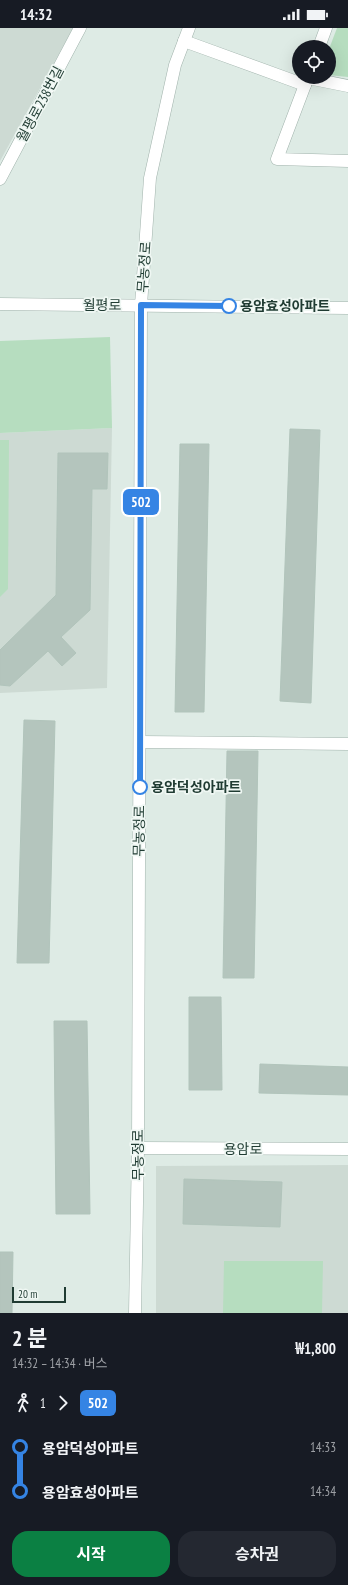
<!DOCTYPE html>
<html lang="ko">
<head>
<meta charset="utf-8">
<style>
  body { margin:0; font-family:"PT Sans Narrow","Noto Sans KR",sans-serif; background:#242831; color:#f1f3f6; height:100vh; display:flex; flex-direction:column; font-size:15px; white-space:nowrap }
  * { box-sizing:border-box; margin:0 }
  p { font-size:13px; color:#9ea1a6 }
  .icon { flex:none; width:22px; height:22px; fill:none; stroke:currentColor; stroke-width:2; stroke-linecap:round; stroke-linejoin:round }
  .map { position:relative; height:1285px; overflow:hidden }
  .side { display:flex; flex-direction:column; background:#171b24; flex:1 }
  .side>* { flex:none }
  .badge { padding:0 8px; border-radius:6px; font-size:14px; line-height:26px }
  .buttons { position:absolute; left:292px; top:12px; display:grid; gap:8px }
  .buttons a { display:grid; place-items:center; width:44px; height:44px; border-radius:50%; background:#171b24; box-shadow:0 4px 16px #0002; font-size:20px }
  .scale { position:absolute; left:12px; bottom:10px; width:54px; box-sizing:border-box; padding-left:4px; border:2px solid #1f3b32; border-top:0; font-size:11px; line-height:14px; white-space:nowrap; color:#1f3b32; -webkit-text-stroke:3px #eff7f3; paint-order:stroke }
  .map>.badge { position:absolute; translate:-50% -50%; box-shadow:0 0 0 2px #fff }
  .legs { display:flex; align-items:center; gap:6px; height:44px; padding:0 12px; font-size:13px }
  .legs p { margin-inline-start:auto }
  .head { display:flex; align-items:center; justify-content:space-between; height:68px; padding:0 12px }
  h1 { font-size:22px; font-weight:700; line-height:30px }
  .button { display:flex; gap:8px; margin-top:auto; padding:8px 12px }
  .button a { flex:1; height:46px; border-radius:16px; background:#0b8043; color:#fff; font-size:16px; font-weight:700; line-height:46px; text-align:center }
  .button a+a { background:#242831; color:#f1f3f6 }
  ul { padding:0 12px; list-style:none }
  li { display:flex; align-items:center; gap:14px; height:44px; font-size:15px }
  li i { display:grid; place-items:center; width:6px; height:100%; margin:0 5px; background:currentColor }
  li i::after { content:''; width:10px; height:10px; margin:-5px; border:3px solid; border-radius:50%; background:#171b24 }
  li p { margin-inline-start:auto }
  li:first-child i { background:linear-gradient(#0000 50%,currentColor 0) }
  li:last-child i { background:linear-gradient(currentColor 50%,#0000 0) }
  .status { display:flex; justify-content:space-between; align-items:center; height:28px; padding:0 20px; background:#171b24; direction:ltr }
  .status svg { height:11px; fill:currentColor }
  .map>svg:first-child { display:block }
  .built { fill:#cddad3 }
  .green { fill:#b6ddbf }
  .building { fill:#b4c5bd; stroke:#b1c4bb }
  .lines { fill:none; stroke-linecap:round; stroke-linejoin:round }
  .minor-casing { stroke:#a1b3ac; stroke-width:13 }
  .minor { stroke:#fff; stroke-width:12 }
  .line-1-casing { stroke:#fff; stroke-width:9 }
  .line-1 { stroke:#3584e4; stroke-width:6 }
  .stop-1-dot { fill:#fff; stroke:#3584e4; stroke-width:2 }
  .labels { text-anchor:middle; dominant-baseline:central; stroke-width:3.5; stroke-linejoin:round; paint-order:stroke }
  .street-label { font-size:14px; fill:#1f3b32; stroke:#eff7f3 }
  .stop-label { font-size:14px; font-weight:bold; fill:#1f3b32; stroke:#eff7f3; text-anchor:start }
</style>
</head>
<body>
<div class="status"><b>14:32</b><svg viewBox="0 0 49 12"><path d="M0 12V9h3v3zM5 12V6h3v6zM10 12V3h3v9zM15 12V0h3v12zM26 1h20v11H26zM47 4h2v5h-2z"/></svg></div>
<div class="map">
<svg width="348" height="1285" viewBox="0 0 348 1285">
  <rect width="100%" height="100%" fill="#deebe5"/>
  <g class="built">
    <path d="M 0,0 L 73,0 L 0,133 Z"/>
    <path d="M 112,400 L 107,660 L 0,665 L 0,405 Z"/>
    <path d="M 348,1137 L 348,1285 L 156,1285 L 156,1138 Z"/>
  </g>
  <g class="green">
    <path d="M 337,0 L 348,0 L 348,49 L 329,47 L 329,21 Z"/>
    <path d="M 110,309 L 112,400 L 0,405 L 0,313 Z"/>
    <path d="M 0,412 L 9,412 L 8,561 L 0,569 Z"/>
    <path d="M 224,1233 L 323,1233 L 322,1285 L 223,1285 Z"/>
  </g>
  <g class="building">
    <path d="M 290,401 L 320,402 L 311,675 L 280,673 Z"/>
    <path d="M 180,416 L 209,416 L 204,684 L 175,684 Z"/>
    <path d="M 58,425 L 108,425 L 107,461 L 92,461 L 90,582 L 61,609 L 76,625 L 62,638 L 48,623 L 10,658 L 0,657 L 0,622 L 56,567 Z"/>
    <path d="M 24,692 L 55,693 L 49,935 L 17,935 Z"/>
    <path d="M 227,723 L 258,723 L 254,950 L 223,950 Z"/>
    <path d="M 189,969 L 221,969 L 222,1062 L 189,1062 Z"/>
    <path d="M 54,993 L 87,993 L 90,1186 L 56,1186 Z"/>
    <path d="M 260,1036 L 348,1039 L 348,1067 L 259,1065 Z"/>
    <path d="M 184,1151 L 282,1154 L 280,1199 L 183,1196 Z"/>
    <path d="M 0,1224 L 13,1224 L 12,1285 L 0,1285 Z"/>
  </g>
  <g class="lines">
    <g class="minor-casing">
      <g id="minor">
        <path d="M 184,13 L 305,57"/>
        <path d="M 319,19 L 326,0"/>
        <path d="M 308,49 L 277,131 L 348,133"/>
        <path d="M 308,50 L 348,58"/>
        <path d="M 0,151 L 80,0"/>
        <path d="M 0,276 L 348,280"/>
        <path d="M 140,714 L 348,716"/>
        <path d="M 138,1120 L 348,1121"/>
        <path d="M 135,1285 L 138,1120 L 141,277 L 150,150 L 175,37 L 189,0"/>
      </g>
    </g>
    <use href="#minor" class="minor"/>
  </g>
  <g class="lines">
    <g class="line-1-casing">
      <path id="line-1" d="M 140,759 L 141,277 L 229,278"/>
    </g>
    <use href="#line-1" class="line-1"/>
  </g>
  <g class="stop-1-dot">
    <circle cx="229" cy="278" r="7"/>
    <circle cx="140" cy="759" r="7"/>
  </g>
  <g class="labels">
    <g class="street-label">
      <text transform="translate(40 76) rotate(-62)">월평로238번길</text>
      <text transform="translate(144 239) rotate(-86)">무농정로</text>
      <text x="102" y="277">월평로</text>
      <text transform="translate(139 803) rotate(-89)">무농정로</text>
      <text x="243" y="1121">용암로</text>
      <text transform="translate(138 1127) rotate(-90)">무농정로</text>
    </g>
    <g class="stop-label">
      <text x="240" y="278">용암효성아파트</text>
      <text x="151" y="759">용암덕성아파트</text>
    </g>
  </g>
</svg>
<div class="buttons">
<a><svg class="icon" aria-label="locate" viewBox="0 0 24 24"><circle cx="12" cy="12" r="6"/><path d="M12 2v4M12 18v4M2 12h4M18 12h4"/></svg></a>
</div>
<div class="scale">20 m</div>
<b class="badge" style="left:141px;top:474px;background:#3584e4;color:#fff">502</b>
</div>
<section class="side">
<div class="head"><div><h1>2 분</h1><p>14:32 – 14:34 · 버스</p></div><b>₩1,800</b></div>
<div class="legs"><svg class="icon" aria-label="walk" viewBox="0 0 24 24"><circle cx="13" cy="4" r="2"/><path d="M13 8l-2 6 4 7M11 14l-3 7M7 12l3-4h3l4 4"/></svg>1<svg class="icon" aria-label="forward" viewBox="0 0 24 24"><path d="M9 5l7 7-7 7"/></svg><b class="badge" style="background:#3584e4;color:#fff">502</b></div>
<ul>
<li><i style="color:#3584e4"></i><b>용암덕성아파트</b><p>14:33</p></li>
<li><i style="color:#3584e4"></i><b>용암효성아파트</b><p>14:34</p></li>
</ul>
<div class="button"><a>시작</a><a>승차권</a></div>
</section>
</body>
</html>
